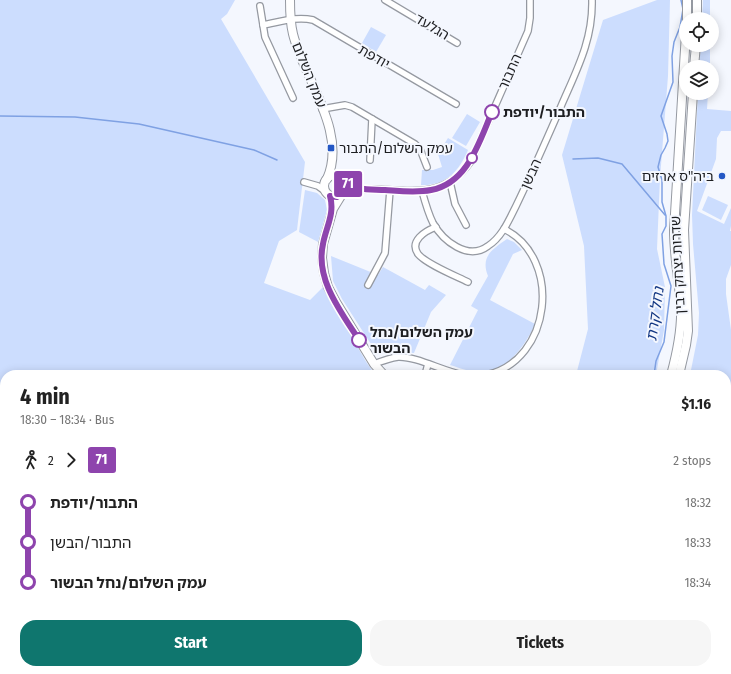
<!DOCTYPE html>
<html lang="en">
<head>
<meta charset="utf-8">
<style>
  body { margin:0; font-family:"Fira Sans Condensed","Noto Sans Hebrew",sans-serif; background:#f6f6f6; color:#222; height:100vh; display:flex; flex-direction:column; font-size:15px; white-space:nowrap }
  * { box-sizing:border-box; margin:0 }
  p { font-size:13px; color:#767676 }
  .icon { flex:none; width:22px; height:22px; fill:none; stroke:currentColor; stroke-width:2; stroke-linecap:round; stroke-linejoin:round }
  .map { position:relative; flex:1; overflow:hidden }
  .drawer { position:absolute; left:0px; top:370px; width:731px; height:304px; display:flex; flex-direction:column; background:#fff; border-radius:16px 16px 0 0; box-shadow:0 2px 10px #0003 }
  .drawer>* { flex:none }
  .badge { padding:0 8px; border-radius:3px; font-size:14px; line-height:26px }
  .fabs { position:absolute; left:679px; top:12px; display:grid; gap:8px }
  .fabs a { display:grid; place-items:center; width:40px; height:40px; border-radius:50%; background:#fff; box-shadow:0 2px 10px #0003; font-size:20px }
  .map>.badge { position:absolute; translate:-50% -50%; box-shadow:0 0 0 2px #fff }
  .legs { display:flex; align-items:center; gap:6px; height:44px; padding:0 20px; font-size:13px }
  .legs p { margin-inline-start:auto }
  .headline { display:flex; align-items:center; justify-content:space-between; height:68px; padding:0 20px }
  h1 { font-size:22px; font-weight:700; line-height:30px }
  .cta { display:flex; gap:8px; margin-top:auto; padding:8px 20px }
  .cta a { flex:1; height:46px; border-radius:16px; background:#0f766e; color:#fff; font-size:16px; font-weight:700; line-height:46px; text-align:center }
  .cta a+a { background:#f6f6f6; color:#222 }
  ul { padding:0 20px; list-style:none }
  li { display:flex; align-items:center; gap:14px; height:40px; font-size:15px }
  li i { display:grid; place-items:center; width:6px; height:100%; margin:0 5px; background:currentColor }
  li i::after { content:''; width:10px; height:10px; margin:-5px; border:3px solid; border-radius:50%; background:#fff }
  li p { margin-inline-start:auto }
  li:first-child i { background:linear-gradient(#0000 50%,currentColor 0) }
  li:last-child i { background:linear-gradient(currentColor 50%,#0000 0) }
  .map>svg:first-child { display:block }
  .green { fill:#ccddfe }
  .forest { fill:#a0bdf3 }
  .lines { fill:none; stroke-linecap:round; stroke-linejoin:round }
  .stream { stroke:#7fa1e3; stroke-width:1.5 }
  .street-casing { stroke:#9599a1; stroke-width:8 }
  .secondary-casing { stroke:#9599a1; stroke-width:10 }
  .street { stroke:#fff; stroke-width:5.5 }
  .secondary { stroke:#fff; stroke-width:8 }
  .line-1-casing { stroke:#fff; stroke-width:9 }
  .line-1 { stroke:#8e44ad; stroke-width:6 }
  .stop-1-dot { fill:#fff; stroke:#8e44ad; stroke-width:2 }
  .poi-dot { fill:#2458c5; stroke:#f4f7fe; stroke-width:1.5 }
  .labels { text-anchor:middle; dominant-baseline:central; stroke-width:4; stroke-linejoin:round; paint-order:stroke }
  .street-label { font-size:14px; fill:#1d1e21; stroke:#f4f7fe }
  .stop-label { font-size:14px; font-weight:bold; fill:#1d1e21; stroke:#f4f7fe; text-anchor:start }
  .poi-label { font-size:14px; fill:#1d1e21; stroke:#f4f7fe; text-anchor:start }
  .water-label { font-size:15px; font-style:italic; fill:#143884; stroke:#f4f7fe }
</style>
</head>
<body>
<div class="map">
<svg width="731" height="674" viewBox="0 0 731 674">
  <rect width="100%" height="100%" fill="#f4f7fe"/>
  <g class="green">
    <path d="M 0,0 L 235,0 L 227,14 L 221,19 L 305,162 L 297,230 L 279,241 L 264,283 L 310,300 L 323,287 L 365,360 L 375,375 L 5,375 L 5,557 L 0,555 L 0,499 L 3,492 L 0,477 Z"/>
    <path d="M 657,0 L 670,0 L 668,76 L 660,178 L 657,249 L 665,287 L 664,330 L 656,375 L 576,375 L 588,329 L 584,246 L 562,155 L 603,20 Z"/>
    <path d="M 703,0 L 710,0 L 710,19 L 702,19 Z"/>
    <path d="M 371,27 L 386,35 L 376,52 L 362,43 Z"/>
    <path d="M 701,45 L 710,45 L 710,67 L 699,67 Z"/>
    <path d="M 698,93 L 708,93 L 707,109 L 731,111 L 731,131 L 721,131 L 717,138 L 716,159 L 697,211 L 724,224 L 731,208 L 731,226 L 730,231 L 731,231 L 731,265 L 726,279 L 726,294 L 731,330 L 731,520 L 726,538 L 726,375 L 690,375 L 698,335 L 699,313 L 693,244 L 692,215 Z"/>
    <path d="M 467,114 L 480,122 L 466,146 L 452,138 Z"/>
    <path d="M 448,138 L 468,150 C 459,171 446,186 421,185 L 422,170 L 433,170 L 442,167 L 438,154 Z"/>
    <path d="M 305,190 L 317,193 L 325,200 L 327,210 L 318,242 L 299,232 Z"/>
    <path d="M 708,196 L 728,205 L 721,220 L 702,210 Z"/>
    <path d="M 507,239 L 514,242 L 522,250 L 513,254 L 490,300 L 535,324 C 526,345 507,371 483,372 C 471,373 460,368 450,365 L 478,310 L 471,306 L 488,276 C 480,256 493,249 507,239 Z"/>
    <path d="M 331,256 L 378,275 L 383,267 L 425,290 L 429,285 L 446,295 L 431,312 L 414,353 L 391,352 L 378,355 L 342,299 L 333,281 Z"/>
    <path d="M 726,602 L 731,604 L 730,627 L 726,626 Z"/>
    <path d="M 89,669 L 613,669 L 614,674 L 93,674 Z"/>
    <path d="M 642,669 L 677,669 L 677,674 L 643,674 Z"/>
    <rect x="680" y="669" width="13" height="5"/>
  </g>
  <path class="forest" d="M 0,563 L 5,565 L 5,669 L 82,669 L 86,674 L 0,674 Z"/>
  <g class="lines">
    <g class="stream">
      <path d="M 0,116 L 75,117 L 139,124 L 254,150 L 277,160"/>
      <path d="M 573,159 L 598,158 L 622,164 L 665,215"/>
      <path d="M 654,375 L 656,361 L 664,342 L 671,286 L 664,264 L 662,234 L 666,226 L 666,216 L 662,202 L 662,180 L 658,167 L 661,155 L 665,148 L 668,141 L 667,134 L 661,116 L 673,82 L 672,56 L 674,42 L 680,27 L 683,9 L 681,0"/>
      <path d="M 110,669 L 113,674"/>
      <path d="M 604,669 L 604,674"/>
      <path d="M 192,674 L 206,669"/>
    </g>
    <g class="street-casing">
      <g id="street">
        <path d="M 385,0 L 457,43"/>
        <path d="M 260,6 L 265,37 L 293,98"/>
        <path d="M 263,25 C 280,22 296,16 313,20 L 456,104"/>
        <path d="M 322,109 L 345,105 L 352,107 L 415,144 L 420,149 L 427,167"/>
        <path d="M 370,160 L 372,119"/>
        <path d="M 345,181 L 348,184 L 358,188"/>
        <path d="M 304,182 L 318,186 L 326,192"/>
        <path d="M 450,182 L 455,204 L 466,225"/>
        <path d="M 422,191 C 425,202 428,213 433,223 C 443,241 468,261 488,246 C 502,237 509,220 516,206 C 531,175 545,143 559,111 C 575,73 593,42 592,0"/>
        <path d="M 344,193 C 355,188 365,189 377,189 C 416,191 446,197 471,161 L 528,31 L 530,18 L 530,0"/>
        <path d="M 436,227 C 425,231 409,241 418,254 C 426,264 456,276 468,282"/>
        <path d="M 368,285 L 385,253 L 390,190"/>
        <path d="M 374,364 C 382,361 390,358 398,357 C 417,356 444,372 464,375"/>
        <path d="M 425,375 L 428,364"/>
        <path d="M 486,375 C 552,361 563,258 504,229"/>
      </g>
    </g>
    <g class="secondary-casing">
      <g id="secondary">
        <path d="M 290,0 C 290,12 290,22 293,34 C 304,79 348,132 327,179"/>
        <path d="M 687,0 L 687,19"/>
        <path d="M 697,0 L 697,19"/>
        <path d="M 694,67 L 696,45"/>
        <circle cx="335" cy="186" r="11"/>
        <path d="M 341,196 L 333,209 L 323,244 L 322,258 L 324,273 L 328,287 L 336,302 L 374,364 L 384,375"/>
        <path d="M 671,375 C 677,353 682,331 681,307 C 679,282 674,256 674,230 L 686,33"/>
        <path d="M 679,375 L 686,345 L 688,331 L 684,230 L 693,93"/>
        <path d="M 623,669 L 623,674"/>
        <path d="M 633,669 L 634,674"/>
      </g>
    </g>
    <use href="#street" class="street"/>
    <use href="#secondary" class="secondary"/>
  </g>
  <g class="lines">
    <g class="line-1-casing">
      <path id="line-1" d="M 359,340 C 341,312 315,279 323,244 C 326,227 335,214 330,196 L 337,197 C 345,194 347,188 345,181 C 355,191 371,189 385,190 C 400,191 416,193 431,190 C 468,183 479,142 492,112"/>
    </g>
    <use href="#line-1" class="line-1"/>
  </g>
  <g class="stop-1-dot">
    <circle cx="492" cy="112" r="7"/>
    <circle cx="472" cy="158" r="5"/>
    <circle cx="359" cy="340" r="7"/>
  </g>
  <g class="poi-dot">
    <rect x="327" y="144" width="8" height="8" rx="2"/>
    <circle cx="722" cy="176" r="4"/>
  </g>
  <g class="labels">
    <g class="street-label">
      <text transform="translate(432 27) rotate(31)">הגלעד</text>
      <text transform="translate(374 57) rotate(30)">יודפת</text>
      <text transform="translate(510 72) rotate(-66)">התבור</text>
      <text transform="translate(309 75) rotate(68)">עמק השלום</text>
      <text transform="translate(531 174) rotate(-66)">הבשן</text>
      <text transform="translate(678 265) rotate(-93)">שדרות יצחק רבין</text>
    </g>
    <g class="stop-label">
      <text x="503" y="112">התבור/יודפת</text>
      <text x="370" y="332">עמק השלום/נחל<tspan x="370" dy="16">הבשור</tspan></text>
    </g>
    <g class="poi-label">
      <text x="339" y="148">עמק השלום/התבור</text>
      <text x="714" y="176" text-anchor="end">ביה"ס ארזים</text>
    </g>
    <g class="water-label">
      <text transform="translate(655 314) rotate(-82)">נחל קרת</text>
    </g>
  </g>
</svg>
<div class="fabs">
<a><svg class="icon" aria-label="locate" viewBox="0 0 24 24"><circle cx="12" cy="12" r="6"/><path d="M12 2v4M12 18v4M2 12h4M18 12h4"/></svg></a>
<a><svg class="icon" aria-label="layers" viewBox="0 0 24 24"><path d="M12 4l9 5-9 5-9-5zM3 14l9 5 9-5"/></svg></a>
</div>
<b class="badge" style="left:348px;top:184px;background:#8e44ad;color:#fff">71</b>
<section class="drawer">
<div class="headline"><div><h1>4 min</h1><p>18:30 – 18:34 · Bus</p></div><b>$1.16</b></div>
<div class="legs"><svg class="icon" aria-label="walk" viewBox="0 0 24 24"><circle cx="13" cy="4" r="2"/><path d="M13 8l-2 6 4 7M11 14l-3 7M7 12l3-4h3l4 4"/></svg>2<svg class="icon" aria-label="forward" viewBox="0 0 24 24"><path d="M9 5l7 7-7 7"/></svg><b class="badge" style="background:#8e44ad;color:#fff">71</b><p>2 stops</p></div>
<ul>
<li><i style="color:#8e44ad"></i><b>התבור/יודפת</b><p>18:32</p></li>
<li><i style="color:#8e44ad"></i><span>התבור/הבשן</span><p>18:33</p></li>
<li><i style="color:#8e44ad"></i><b>עמק השלום/נחל הבשור</b><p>18:34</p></li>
</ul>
<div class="cta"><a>Start</a><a>Tickets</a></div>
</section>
</div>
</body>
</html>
